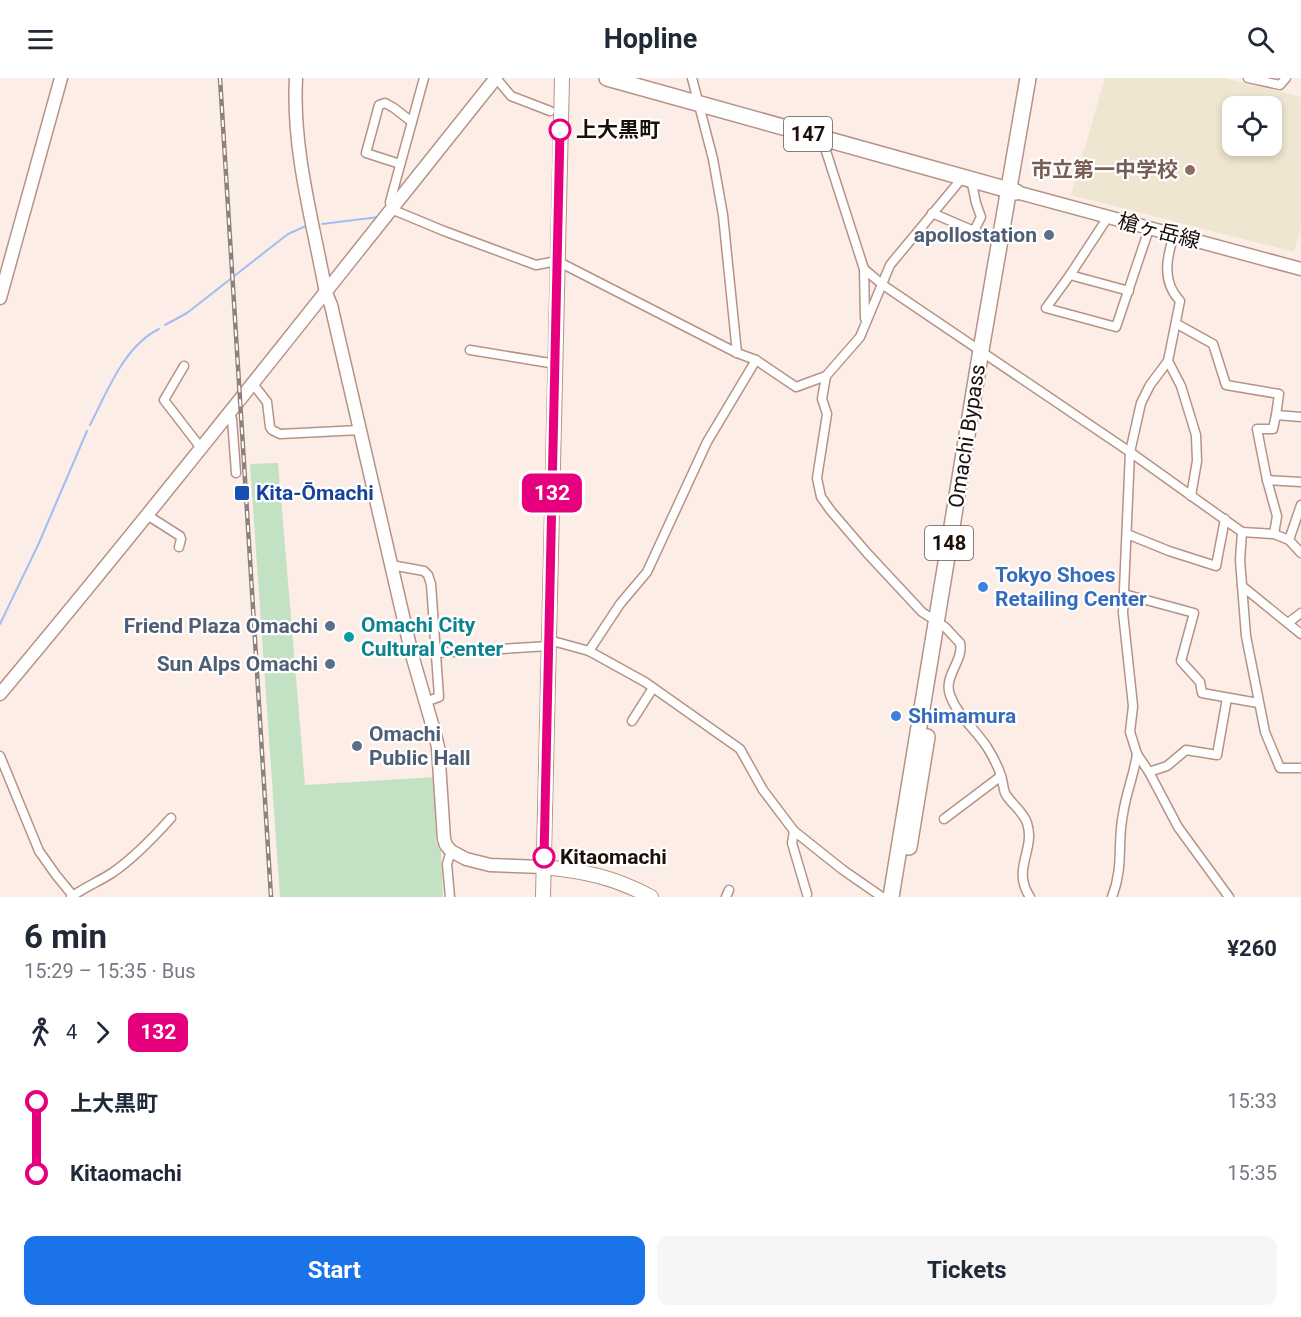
<!DOCTYPE html>
<html lang="en">
<head>
<meta charset="utf-8">
<style>
  body { margin:0; font-family:Roboto,"Noto Sans JP",sans-serif; background:#f6f6f7; color:#1f2937; height:100vh; display:flex; flex-direction:column; font-size:22px; white-space:nowrap }
  * { box-sizing:border-box; margin:0 }
  p { font-size:20px; color:#747a83 }
  .icon { flex:none; width:33px; height:33px; fill:none; stroke:currentColor; stroke-width:2; stroke-linecap:round; stroke-linejoin:round }
  .map { position:relative; height:819px; overflow:hidden }
  .drawer { display:flex; flex-direction:column; background:#fff; flex:1 }
  .drawer>* { flex:none }
  .badge { padding:0 12px; border-radius:9px; font-size:21px; line-height:39px }
  .tools { position:absolute; left:1222px; top:18px; display:grid; gap:12px }
  .tools a { display:grid; place-items:center; width:60px; height:60px; border-radius:12px; background:#fff; box-shadow:0 3px 9px #0003; font-size:30px }
  .map>.badge { position:absolute; translate:-50% -50%; box-shadow:0 0 0 3px #fff }
  .legs { display:flex; align-items:center; gap:9px; height:66px; padding:0 24px; font-size:20px }
  .legs p { margin-inline-start:auto }
  .summary { display:flex; align-items:center; justify-content:space-between; height:102px; padding:0 24px }
  h1 { font-size:33px; font-weight:700; line-height:45px }
  .button { display:flex; gap:12px; margin-top:auto; padding:12px 24px }
  .button a { flex:1; height:69px; border-radius:12px; background:#1a73e8; color:#fff; font-size:24px; font-weight:700; line-height:69px; text-align:center }
  .button a+a { background:#f6f6f7; color:#1f2937 }
  ul { padding:0 24px; list-style:none }
  li { display:flex; align-items:center; gap:21px; height:72px; font-size:22px }
  li i { display:grid; place-items:center; width:9px; height:100%; margin:0 8px; background:currentColor }
  li i::after { content:''; width:15px; height:15px; margin:-8px; border:4px solid; border-radius:50%; background:#fff }
  li p { margin-inline-start:auto }
  li:first-child i { background:linear-gradient(#0000 50%,currentColor 0) }
  li:last-child i { background:linear-gradient(currentColor 50%,#0000 0) }
  header { display:flex; justify-content:space-between; align-items:center; height:78px; padding:0 24px; background:#fff; font-size:27px; font-weight:700 }
  .map>svg:first-child { display:block }
  .education { fill:#eee6d0; fill-rule:evenodd }
  .park { fill:#c3e2c4 }
  .lines { fill:none; stroke-linecap:round; stroke-linejoin:round }
  .stream { stroke:#a1bef4; stroke-width:2 }
  .street-casing { stroke:#b69386; stroke-width:11 }
  .secondary-casing { stroke:#b69386; stroke-width:15 }
  .primary-casing { stroke:#b69386; stroke-width:16 }
  .highway-casing { stroke:#b69386; stroke-width:18 }
  .street { stroke:#fff; stroke-width:8 }
  .secondary { stroke:#fff; stroke-width:12 }
  .primary { stroke:#fff; stroke-width:14 }
  .highway { stroke:#fff; stroke-width:15 }
  .rail-casing { stroke:#8e817b; stroke-width:4.5 }
  .rail { stroke:#fff; stroke-width:2; stroke-dasharray:7; stroke-linecap:butt }
  .line-1-casing { stroke:#fff; stroke-width:14 }
  .line-1 { stroke:#e6007e; stroke-width:9 }
  .stop-1-dot { fill:#fff; stroke:#e6007e; stroke-width:3 }
  .education-dot { fill:#8d6e63; stroke:#fff; stroke-width:2 }
  .service-dot { fill:#5c6f8a; stroke:#fff; stroke-width:2 }
  .transit-dot { fill:#1a4fb4; stroke:#fff; stroke-width:2 }
  .shop-dot { fill:#3f7fe0; stroke:#fff; stroke-width:2 }
  .culture-dot { fill:#0f9aa8; stroke:#fff; stroke-width:2 }
  .labels { text-anchor:middle; dominant-baseline:central; stroke-width:4.5; stroke-linejoin:round; paint-order:stroke }
  .shield { fill:#fff; stroke:#5f5754; stroke-width:1.5 }
  .shield-label { font-size:20px; font-weight:bold; fill:#1b0f0a }
  .stop-label { font-size:21px; font-weight:bold; fill:#1b0f0a; stroke:#fff; text-anchor:start }
  .education-label { font-size:21px; font-weight:bold; fill:#785e54; stroke:#fff; text-anchor:end }
  .street-label { font-size:21px; fill:#1b0f0a; stroke:#fff }
  .service-label { font-size:21px; font-weight:bold; fill:#4e5e75; stroke:#fff; text-anchor:end }
  .transit-label { font-size:21px; font-weight:bold; fill:#164399; stroke:#fff; text-anchor:start }
  .shop-label { font-size:21px; font-weight:bold; fill:#366cbe; stroke:#fff; text-anchor:start }
  .culture-label { font-size:21px; font-weight:bold; fill:#0d838f; stroke:#fff; text-anchor:start }
</style>
</head>
<body>
<header><svg class="icon" aria-label="menu" viewBox="0 0 24 24"><path d="M4 6h16M4 12h16M4 18h16"/></svg>Hopline<svg class="icon" aria-label="search" viewBox="0 0 24 24"><circle cx="10" cy="10" r="6"/><path d="M15 15l6 6"/></svg></header>
<div class="map">
<svg width="1301" height="819" viewBox="0 0 1301 819">
  <rect width="100%" height="100%" fill="#fcede7"/>
  <path class="education" d="M 1105,0 L 1224,0 L 1301,19 L 1301,150 L 1294,174 L 1071,117 ZM 1233,28 L 1272,28 L 1272,68 L 1233,68 Z"/>
  <path class="park" d="M 278,385 L 305,707 L 435,699 L 436,763 L 441,774 L 443,819 L 280,819 L 250,386 Z"/>
  <g class="lines">
    <g class="stream">
      <path d="M 322,146 L 379,139"/>
      <path d="M 165,247 L 187,235 L 288,156 L 306,148"/>
      <path d="M 90,347 C 107,314 124,268 159,251"/>
      <path d="M 0,546 L 39,465 L 87,353"/>
    </g>
    <g class="street-casing">
      <g id="street">
        <path d="M 424,0 L 390,124 L 391,131 L 444,153 L 536,187 L 557,183 L 737,275 L 756,282 L 796,309 L 826,298"/>
        <path d="M 496,0 L 511,18 L 550,33"/>
        <path d="M 692,0 L 713,81 L 723,137 L 737,275"/>
        <path d="M 1248,0 L 1280,7 L 1286,0"/>
        <path d="M 824,60 L 825,70 L 864,191 L 865,240"/>
        <path d="M 400,86 L 366,75 L 379,27 L 385,25 L 394,30 L 412,44"/>
        <path d="M 963,99 L 890,187 L 860,259 L 826,298 L 822,321 L 827,336 L 817,400 L 821,419 L 831,433 L 867,475 L 922,534 L 945,549 L 960,565 C 964,583 943,598 950,617 C 957,637 975,651 987,669 C 992,677 998,688 1001,698 C 1003,703 1003,710 1005,715 C 1011,726 1023,733 1027,745 C 1036,772 1011,791 1030,819"/>
        <path d="M 932,135 L 974,153 L 981,139 L 976,125 L 971,101"/>
        <path d="M 1108,139 L 1070,197 L 1046,230 L 1116,249 L 1149,151"/>
        <path d="M 1174,157 C 1166,181 1162,204 1180,223 L 1168,283 L 1150,307 L 1141,325 L 1130,374 L 1123,535 L 1133,628 L 1130,654 L 1137,676 L 1149,694 L 1178,749 L 1229,819"/>
        <path d="M 864,191 L 883,207 L 1130,374 L 1242,454 L 1274,456 L 1289,462 L 1301,475"/>
        <path d="M 1070,197 L 1129,213"/>
        <path d="M 1177,246 L 1213,266 L 1226,307 L 1279,316 L 1276,337"/>
        <path d="M 470,272 L 556,286"/>
        <path d="M 1168,283 L 1181,308 L 1196,357 L 1197,383 L 1191,418"/>
        <path d="M 184,288 L 164,322 L 201,370"/>
        <path d="M 253,306 L 267,324 L 270,349 L 272,352 L 280,356 L 360,352"/>
        <path d="M 229,335 L 232,341 L 236,395"/>
        <path d="M 1267,402 L 1301,404"/>
        <path d="M 147,437 L 180,458 L 181,461 L 179,469"/>
        <path d="M 1242,454 L 1240,482 L 1246,558 L 1265,654 L 1280,690 L 1301,690"/>
        <path d="M 1127,456 L 1169,473 L 1216,488 L 1225,441"/>
        <path d="M 1274,456 L 1277,438 L 1267,402 L 1257,351 L 1273,351 L 1276,337 L 1301,339"/>
        <path d="M 1289,462 L 1301,427"/>
        <path d="M 391,487 L 424,493 L 428,497 L 431,506 L 439,619 L 425,624"/>
        <path d="M 1242,508 L 1301,556"/>
        <path d="M 1124,516 L 1194,535 L 1181,583 L 1200,604 L 1202,615 L 1258,625"/>
        <path d="M 1288,545 L 1301,535"/>
        <path d="M 549,562 L 589,573 L 645,604 L 740,671 L 763,712 L 794,753 L 843,792 L 882,819"/>
        <path d="M 589,573 L 620,526 L 647,494 L 707,364 L 756,282"/>
        <path d="M 436,575 L 549,568"/>
        <path d="M 632,643 L 653,610"/>
        <path d="M 0,678 L 39,773 L 56,797 L 74,819"/>
        <path d="M 1149,694 L 1167,688 L 1186,672 L 1217,677 L 1227,620"/>
        <path d="M 944,741 L 1001,698"/>
        <path d="M 794,753 L 792,765 L 807,816"/>
        <path d="M 71,819 C 85,809 98,804 112,795 C 134,780 153,760 171,740"/>
        <path d="M 450,819 L 447,786 L 451,773"/>
        <path d="M 726,819 L 729,812"/>
        <path d="M 1112,819 C 1124,789 1117,765 1123,736 C 1126,715 1134,697 1137,676"/>
      </g>
    </g>
    <g class="secondary-casing">
      <g id="secondary">
        <path d="M 296,0 C 292,72 313,144 326,215 L 331,227 L 412,577 L 434,653 L 438,669 L 444,761 L 446,767 L 451,773 L 466,781 L 490,787 L 543,789"/>
        <path d="M 1016,114 L 1301,191"/>
        <path d="M 0,220 L 61,0"/>
        <path d="M 0,616 C 169,414 331,206 496,0"/>
      </g>
    </g>
    <g class="primary-casing">
      <g id="primary">
        <path d="M 543,789 C 584,793 614,799 651,819"/>
        <path d="M 543,819 L 562,0"/>
      </g>
    </g>
    <g class="highway-casing">
      <g id="highway">
        <path d="M 607,0 L 1016,114"/>
        <path d="M 909,769 L 927,659"/>
        <path d="M 891,819 L 981,272 L 1028,0"/>
      </g>
    </g>
    <use href="#street" class="street"/>
    <use href="#secondary" class="secondary"/>
    <use href="#primary" class="primary"/>
    <use href="#highway" class="highway"/>
    <g class="rail-casing">
      <path id="rail" d="M 220,0 L 271,819"/>
    </g>
    <use href="#rail" class="rail"/>
  </g>
  <g class="lines">
    <g class="line-1-casing">
      <path id="line-1" d="M 544,779 L 560,52"/>
    </g>
    <use href="#line-1" class="line-1"/>
  </g>
  <g class="stop-1-dot">
    <circle cx="560" cy="52" r="10"/>
    <circle cx="544" cy="779" r="10"/>
  </g>
  <circle class="education-dot" cx="1190" cy="92" r="6"/>
  <g class="service-dot">
    <circle cx="1049" cy="157" r="6"/>
    <circle cx="330" cy="548" r="6"/>
    <circle cx="330" cy="586" r="6"/>
    <circle cx="357" cy="668" r="6"/>
  </g>
  <rect class="transit-dot" x="234" y="407" width="16" height="16" rx="3"/>
  <g class="shop-dot">
    <circle cx="983" cy="509" r="6"/>
    <circle cx="896" cy="638" r="6"/>
  </g>
  <circle class="culture-dot" cx="349" cy="559" r="6"/>
  <g class="labels">
    <g class="shield">
      <rect x="784" y="39" width="48" height="34" rx="4.5"/>
      <rect x="925" y="448" width="48" height="34" rx="4.5"/>
    </g>
    <g class="shield-label">
      <text x="808" y="56">147</text>
      <text x="949" y="465">148</text>
    </g>
    <g class="stop-label">
      <text x="576" y="52">上大黒町</text>
      <text x="560" y="779">Kitaomachi</text>
    </g>
    <g class="education-label">
      <text x="1178" y="92">市立第一中学校</text>
    </g>
    <g class="street-label">
      <text transform="translate(1159 153) rotate(15)">槍ヶ岳線</text>
      <text transform="translate(967 358) rotate(-81)">Omachi Bypass</text>
    </g>
    <g class="service-label">
      <text x="1037" y="157">apollostation</text>
      <text x="318" y="548">Friend Plaza Omachi</text>
      <text x="318" y="586">Sun Alps Omachi</text>
      <text x="369" y="656" text-anchor="start">Omachi<tspan x="369" dy="24">Public Hall</tspan></text>
    </g>
    <g class="transit-label">
      <text x="256" y="415">Kita-Ōmachi</text>
    </g>
    <g class="shop-label">
      <text x="995" y="497">Tokyo Shoes<tspan x="995" dy="24">Retailing Center</tspan></text>
      <text x="908" y="638">Shimamura</text>
    </g>
    <g class="culture-label">
      <text x="361" y="547">Omachi City<tspan x="361" dy="24">Cultural Center</tspan></text>
    </g>
  </g>
</svg>
<div class="tools">
<a><svg class="icon" aria-label="locate" viewBox="0 0 24 24"><circle cx="12" cy="12" r="6"/><path d="M12 2v4M12 18v4M2 12h4M18 12h4"/></svg></a>
</div>
<b class="badge" style="left:552px;top:415px;background:#e6007e;color:#fff">132</b>
</div>
<section class="drawer">
<div class="summary"><div><h1>6 min</h1><p>15:29 – 15:35 · Bus</p></div><b>¥260</b></div>
<div class="legs"><svg class="icon" aria-label="walk" viewBox="0 0 24 24"><circle cx="13" cy="4" r="2"/><path d="M13 8l-2 6 4 7M11 14l-3 7M7 12l3-4h3l4 4"/></svg>4<svg class="icon" aria-label="forward" viewBox="0 0 24 24"><path d="M9 5l7 7-7 7"/></svg><b class="badge" style="background:#e6007e;color:#fff">132</b></div>
<ul>
<li><i style="color:#e6007e"></i><b>上大黒町</b><p>15:33</p></li>
<li><i style="color:#e6007e"></i><b>Kitaomachi</b><p>15:35</p></li>
</ul>
<div class="button"><a>Start</a><a>Tickets</a></div>
</section>
</body>
</html>
